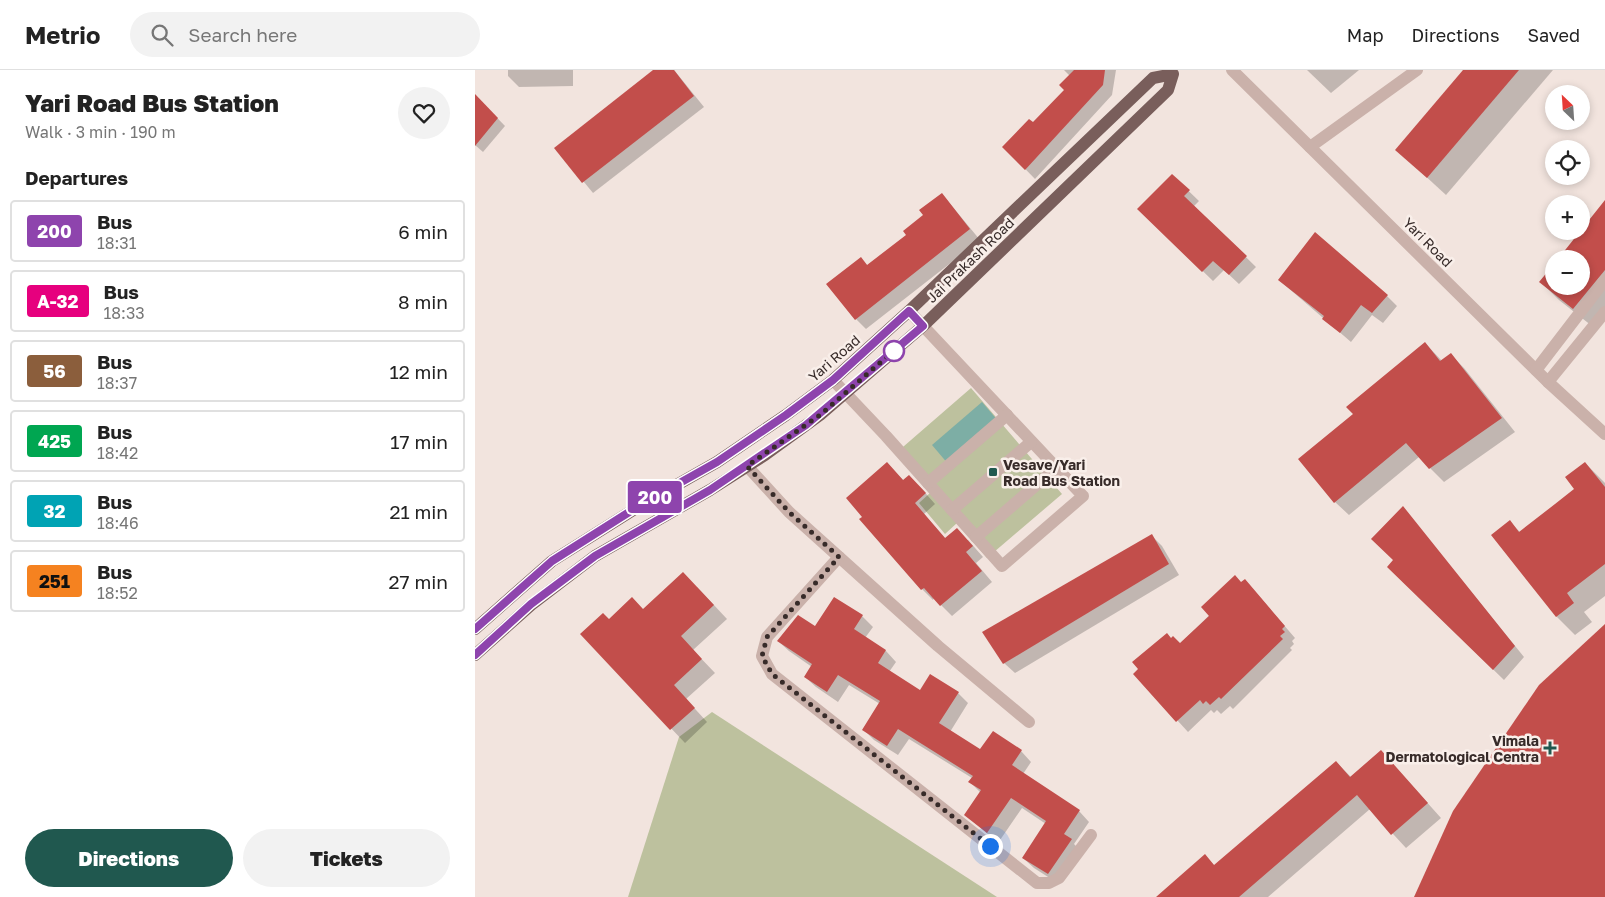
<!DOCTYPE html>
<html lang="en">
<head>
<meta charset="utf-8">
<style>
  body { margin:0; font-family:"Golos Text",sans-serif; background:#f2f2f2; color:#222; height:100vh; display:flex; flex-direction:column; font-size:19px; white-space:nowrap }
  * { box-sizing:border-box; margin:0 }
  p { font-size:16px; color:#767676 }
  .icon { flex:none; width:28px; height:28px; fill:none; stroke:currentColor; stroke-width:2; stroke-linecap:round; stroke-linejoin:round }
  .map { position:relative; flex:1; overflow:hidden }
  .drawer { display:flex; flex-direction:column; background:#fff; width:475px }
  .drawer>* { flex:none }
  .badge { padding:0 10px; border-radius:4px; font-size:18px; line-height:32px }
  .needle { width:32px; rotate:335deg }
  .buttons { position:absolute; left:1070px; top:15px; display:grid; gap:10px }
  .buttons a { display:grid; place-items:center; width:45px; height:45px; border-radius:50%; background:#fff; box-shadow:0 2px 8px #0003; font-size:25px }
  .you { position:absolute; width:25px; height:25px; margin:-12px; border:4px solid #fff; border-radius:50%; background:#1a73e8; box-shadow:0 0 0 8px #1a73e833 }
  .map>.badge { position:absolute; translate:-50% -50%; box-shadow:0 0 0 2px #fff }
  h2 { padding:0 25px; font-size:19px; line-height:45px }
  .round { display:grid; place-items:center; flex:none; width:52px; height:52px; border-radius:26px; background:#f2f2f2 }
  .head { display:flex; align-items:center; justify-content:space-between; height:85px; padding:0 25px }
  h1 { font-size:24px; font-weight:800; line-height:38px }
  .cta { display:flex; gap:10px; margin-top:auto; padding:10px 25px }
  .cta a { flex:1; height:58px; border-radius:30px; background:#20584f; color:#fff; font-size:20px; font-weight:800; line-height:58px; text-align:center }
  .cta a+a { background:#f2f2f2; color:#222 }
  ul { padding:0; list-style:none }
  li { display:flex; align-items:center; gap:15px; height:62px; margin:0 10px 8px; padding:0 15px; border:2px solid #e0e0e0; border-radius:5px }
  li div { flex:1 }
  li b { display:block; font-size:19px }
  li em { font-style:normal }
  li .badge { min-width:55px; font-weight:700; text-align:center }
  header { display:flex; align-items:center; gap:30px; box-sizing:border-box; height:70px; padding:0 25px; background:#fff; border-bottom:1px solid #e0e0e0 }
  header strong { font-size:24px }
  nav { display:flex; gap:28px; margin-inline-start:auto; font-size:18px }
  .search { width:350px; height:45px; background:#f2f2f2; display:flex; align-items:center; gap:12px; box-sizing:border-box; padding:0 18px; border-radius:28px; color:#767676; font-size:19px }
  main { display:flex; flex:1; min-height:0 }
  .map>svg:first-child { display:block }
  .green { fill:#bdc19e }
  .water { fill:#7daea5 }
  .shadow { fill:#0003 }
  .building { fill:#c24e4b }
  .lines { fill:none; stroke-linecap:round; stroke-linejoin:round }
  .minor { stroke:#cab1aa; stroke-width:12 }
  .major { stroke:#795e5b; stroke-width:12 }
  .line-casing { stroke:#fff; stroke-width:11 }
  .line { stroke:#8e44ad; stroke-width:8 }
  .walk { stroke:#372b29; stroke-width:5; stroke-dasharray:0 9 }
  .stop-dot { fill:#fff; stroke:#8e44ad; stroke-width:2.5 }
  .poi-dot { fill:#20584f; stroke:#f9efea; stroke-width:2 }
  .labels { text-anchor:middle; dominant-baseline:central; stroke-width:5; stroke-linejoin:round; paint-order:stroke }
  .street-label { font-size:14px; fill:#372b29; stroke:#f9efea }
  .poi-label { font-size:14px; font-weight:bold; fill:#372b29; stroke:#f9efea; text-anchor:start }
</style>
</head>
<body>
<header>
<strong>Metrio</strong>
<div class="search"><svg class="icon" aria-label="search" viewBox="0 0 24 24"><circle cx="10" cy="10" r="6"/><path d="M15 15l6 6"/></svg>Search here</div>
<nav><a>Map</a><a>Directions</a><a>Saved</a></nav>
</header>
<main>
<section class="drawer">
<div class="head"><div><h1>Yari Road Bus Station</h1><p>Walk · 3 min · 190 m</p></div><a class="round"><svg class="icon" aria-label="heart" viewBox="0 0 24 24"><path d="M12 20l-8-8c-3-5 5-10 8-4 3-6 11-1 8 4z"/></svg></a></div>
<h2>Departures</h2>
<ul>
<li><span class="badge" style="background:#8e44ad;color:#fff">200</span><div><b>Bus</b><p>18:31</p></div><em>6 min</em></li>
<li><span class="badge" style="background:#e6007e;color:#fff">A-32</span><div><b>Bus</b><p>18:33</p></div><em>8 min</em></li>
<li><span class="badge" style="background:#8b5e3c;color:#fff">56</span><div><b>Bus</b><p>18:37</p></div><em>12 min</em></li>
<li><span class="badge" style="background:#00a651;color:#fff">425</span><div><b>Bus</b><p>18:42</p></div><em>17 min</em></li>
<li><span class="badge" style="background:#00a3b4;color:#fff">32</span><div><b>Bus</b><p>18:46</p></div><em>21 min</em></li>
<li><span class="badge" style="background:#f58220;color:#111">251</span><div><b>Bus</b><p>18:52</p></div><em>27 min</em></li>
</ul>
<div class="cta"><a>Directions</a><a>Tickets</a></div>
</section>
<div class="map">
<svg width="1130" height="827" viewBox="0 0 1130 827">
  <rect width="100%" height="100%" fill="#f2e4de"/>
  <g class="green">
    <path d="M 496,318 L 587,424 L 512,488 L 482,453 L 470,464 L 444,433 L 455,423 L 421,383 Z"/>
    <path d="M 237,642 L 522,827 L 153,827 L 204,667 Z"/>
  </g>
  <path class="water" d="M 507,332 L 524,352 L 474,395 L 457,375 Z"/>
  <g class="shadow">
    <path d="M 33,0 L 98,0 L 98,16 L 44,17 L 33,6 Z"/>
    <path d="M 180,0 L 199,0 L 229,37 L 118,123 L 81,78 Z"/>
    <path d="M 589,0 L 641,0 L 637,25 L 560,109 L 529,77 L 558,53 L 590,20 L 595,6 Z"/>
    <path d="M 832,0 L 884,0 L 856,23 Z"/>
    <path d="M 990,0 L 1078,0 L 971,125 L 922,80 Z"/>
    <path d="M 0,25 L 30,56 L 8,82 L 0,75 Z"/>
    <path d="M 697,105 L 724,131 L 719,136 L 781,197 L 764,214 L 749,200 L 738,211 L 664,139 Z"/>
    <path d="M 467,124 L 505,170 L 391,259 L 381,249 L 386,188 L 393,196 L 433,165 Z"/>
    <path d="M 1130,132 L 1130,240 L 1117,256 L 1084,230 L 1066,212 L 1079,216 L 1106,216 Z"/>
    <path d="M 804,210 L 912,226 L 922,236 L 908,253 L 897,245 L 876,272 Z"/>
    <path d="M 950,273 L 967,291 L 976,285 L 989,298 L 1040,362 L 969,412 L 944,387 L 874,445 L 860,432 L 879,344 Z"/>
    <path d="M 412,393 L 429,411 L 445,417 L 460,434 L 449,444 L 471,469 L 493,470 L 508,487 L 501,493 L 517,512 L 477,546 L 459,528 L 458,530 L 447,519 Z"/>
    <path d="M 1110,393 L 1130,413 L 1130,526 L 1109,542 L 1117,552 L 1100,565 L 1082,547 L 1018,465 L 1035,452 L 1045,462 L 1101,419 Z"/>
    <path d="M 928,438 L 1049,587 L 1029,610 L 913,497 L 919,490 Z"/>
    <path d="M 676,465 L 687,476 L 704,505 L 540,603 L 529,593 Z"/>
    <path d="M 770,510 L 820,568 L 817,571 L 819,574 L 815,578 L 817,580 L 758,639 L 755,636 L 746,644 L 742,640 L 739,643 L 736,640 L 713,662 L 660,604 L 696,569 L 705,574 Z"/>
    <path d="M 222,517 L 252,549 L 218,580 L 240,603 L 211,629 L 232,652 L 210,673 L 107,564 Z"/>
    <path d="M 387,546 L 398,557 L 390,568 L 411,581 L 421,592 L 414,602 L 445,621 L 483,623 L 493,633 L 475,662 L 506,681 L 546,681 L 556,692 L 548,704 L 604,741 L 614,752 L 599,774 L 606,781 L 584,814 L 559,798 L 548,788 L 571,754 L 547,738 L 523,773 L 491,745 L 506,723 L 495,712 L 497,708 L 434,669 L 423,685 L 399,670 L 388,659 L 405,634 L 374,615 L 363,632 L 341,617 L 330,607 L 337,597 L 314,581 L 303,571 L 340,558 Z"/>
    <path d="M 906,681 L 966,748 L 931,778 L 895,739 L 793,827 L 683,827 L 730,786 L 740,796 L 861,692 L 876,707 Z"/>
  </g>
  <g class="building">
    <path d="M 178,0 L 199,0 L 219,26 L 107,113 L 79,78 Z"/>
    <path d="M 599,0 L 630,0 L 628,15 L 550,100 L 527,77 L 554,49 L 558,52 L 589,20 L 584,15 Z"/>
    <path d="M 988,0 L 1044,0 L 952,108 L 920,80 Z"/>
    <path d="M 0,24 L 23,48 L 0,76 Z"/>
    <path d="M 697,104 L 715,120 L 709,126 L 772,186 L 754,205 L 738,191 L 727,202 L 662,139 Z"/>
    <path d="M 467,123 L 495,159 L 380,250 L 351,214 L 386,187 L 392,195 L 431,165 L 428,161 L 448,145 L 444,140 Z"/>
    <path d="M 1130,130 L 1130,200 L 1098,239 L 1064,212 L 1079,194 L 1079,216 L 1106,216 L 1106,189 L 1083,189 Z"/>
    <path d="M 840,162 L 913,225 L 897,243 L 886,235 L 865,263 L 847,249 L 849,246 L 803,210 Z"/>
    <path d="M 950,272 L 965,291 L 976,283 L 1027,348 L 954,399 L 931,373 L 859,433 L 823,389 L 878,344 L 871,337 Z"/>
    <path d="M 412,392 L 428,410 L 434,405 L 451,423 L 440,433 L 470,468 L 482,458 L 498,476 L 491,482 L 507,501 L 465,536 L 449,518 L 446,520 L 384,449 L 387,447 L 371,428 Z"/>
    <path d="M 1110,392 L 1130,417 L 1130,494 L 1092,523 L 1099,533 L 1081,547 L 1016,465 L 1035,450 L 1044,462 L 1080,434 L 1099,419 L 1090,407 Z"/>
    <path d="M 928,436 L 1040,576 L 1018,600 L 912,497 L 918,490 L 896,469 Z"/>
    <path d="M 677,464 L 694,494 L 528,594 L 507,562 Z"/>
    <path d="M 208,502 L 239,535 L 206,566 L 227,589 L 199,615 L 220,638 L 195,660 L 105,564 L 128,543 L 134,549 L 157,527 L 168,539 Z"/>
    <path d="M 760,505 L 766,512 L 770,509 L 810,556 L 807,559 L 810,562 L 805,566 L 808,569 L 746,629 L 744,627 L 735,635 L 731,631 L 728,634 L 725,630 L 701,652 L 658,604 L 663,599 L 657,592 L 692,563 L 696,568 L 698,566 L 705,573 L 734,546 L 726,537 Z"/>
    <path d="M 359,527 L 388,545 L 379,559 L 411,580 L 403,593 L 445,620 L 455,604 L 484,622 L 464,653 L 505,679 L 518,661 L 547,680 L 537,695 L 605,740 L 589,764 L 597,769 L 573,804 L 547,788 L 571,751 L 536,728 L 512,763 L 489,745 L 506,720 L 493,712 L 498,706 L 423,659 L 412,676 L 387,660 L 405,631 L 363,605 L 352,622 L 329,607 L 337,594 L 302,571 L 323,545 L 340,556 Z"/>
    <path d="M 1130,554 L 1130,827 L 939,827 L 978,741 L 1064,615 Z"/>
    <path d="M 906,680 L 953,733 L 916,765 L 882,725 L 764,827 L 681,827 L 730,784 L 739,795 L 861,691 L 875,707 Z"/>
  </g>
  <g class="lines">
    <g class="minor">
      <path d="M 757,0 L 1073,312 L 1130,364"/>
      <path d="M 835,77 L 942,0"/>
      <path d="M 1061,300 L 1130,210"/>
      <path d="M 358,310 L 411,366 L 527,496 L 608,426 L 434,241"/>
      <path d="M 1073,312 L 1130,242"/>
      <path d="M 272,396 L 314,442 L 463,576 L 554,652"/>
      <path d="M 453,413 L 532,345"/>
      <path d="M 477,440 L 556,372"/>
      <path d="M 501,467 L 581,398"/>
      <path d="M 364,487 L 292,567 L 287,586 L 297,604 L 562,813 L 574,813 L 584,808 L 616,765"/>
    </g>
    <path class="major" d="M 0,559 L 77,491 L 163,437 L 242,392 L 311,345 L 358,310 L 434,241 L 678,8 L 698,4 L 693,20 L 448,256 L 345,345 L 290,385 L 235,420 L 120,486 L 56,535 L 0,585"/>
  </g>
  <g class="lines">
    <g class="line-casing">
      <path id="line" d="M 0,559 L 77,491 L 162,437 L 242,392 L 311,345 L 358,310 L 434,241 L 448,256 L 331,355 L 235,420 L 120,486 L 56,534 L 0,585"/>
    </g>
    <use href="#line" class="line"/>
    <path class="walk" d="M 419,281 L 422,278 L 345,345 L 272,396 L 314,442 L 364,487 L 292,567 L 287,586 L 297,604 L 515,776"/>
  </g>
  <circle class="stop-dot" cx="419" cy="281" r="10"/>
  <g class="poi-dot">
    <rect x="513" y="397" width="10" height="10" rx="2.5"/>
    <path d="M1072.5 670.5h5v5h5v5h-5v5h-5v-5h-5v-5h5z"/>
  </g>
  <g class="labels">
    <g class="street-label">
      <text transform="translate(953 172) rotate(45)">Yari Road</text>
      <text transform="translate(495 190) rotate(-44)">Jai Prakash Road</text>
      <text transform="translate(359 288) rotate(-41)">Yari Road</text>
    </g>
    <g class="poi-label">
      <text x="528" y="394">Vesave/Yari<tspan x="528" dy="16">Road Bus Station</tspan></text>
      <text x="1064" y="670" text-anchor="end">Vimala<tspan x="1064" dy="16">Dermatological Centra</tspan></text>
    </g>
  </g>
</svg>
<div class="buttons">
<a><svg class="needle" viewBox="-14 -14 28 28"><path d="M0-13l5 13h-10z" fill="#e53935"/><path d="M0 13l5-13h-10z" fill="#767676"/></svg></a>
<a><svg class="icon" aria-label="locate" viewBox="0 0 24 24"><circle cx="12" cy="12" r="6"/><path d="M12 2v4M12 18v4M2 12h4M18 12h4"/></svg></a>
<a>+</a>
<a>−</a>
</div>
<div class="you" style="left:515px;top:776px"></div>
<b class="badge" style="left:180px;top:427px;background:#8e44ad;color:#fff">200</b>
</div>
</main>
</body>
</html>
